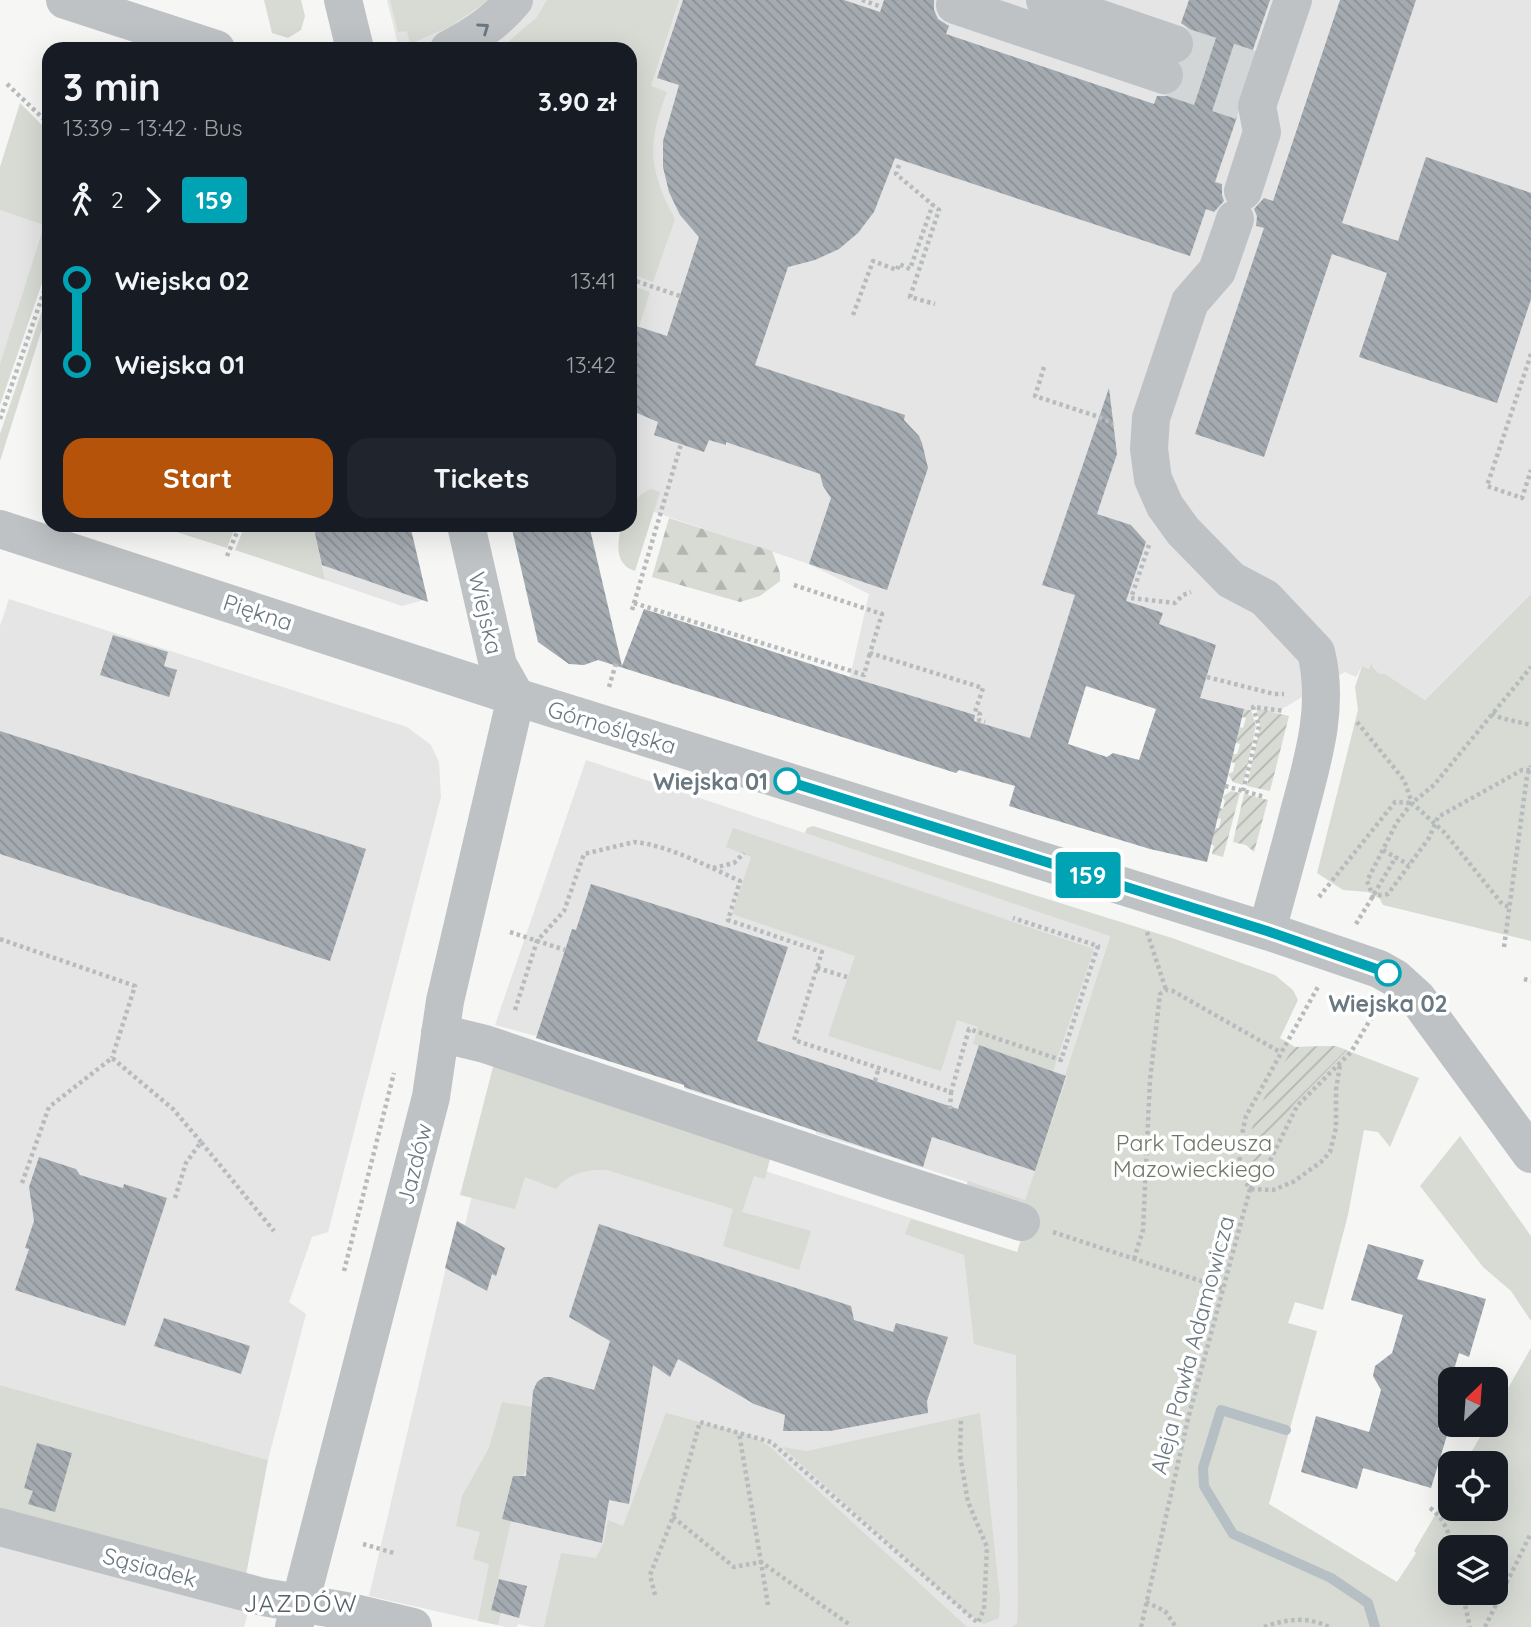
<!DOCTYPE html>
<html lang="en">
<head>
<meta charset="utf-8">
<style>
  body { margin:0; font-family:Quicksand,sans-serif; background:#20242c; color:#f1f3f6; height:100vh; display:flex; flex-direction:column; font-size:26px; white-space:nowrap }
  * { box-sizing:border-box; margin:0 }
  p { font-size:23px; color:#9ea1a6 }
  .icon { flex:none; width:38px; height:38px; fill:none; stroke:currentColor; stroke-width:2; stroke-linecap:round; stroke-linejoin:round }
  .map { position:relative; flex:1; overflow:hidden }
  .panel { position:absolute; left:42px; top:42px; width:595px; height:490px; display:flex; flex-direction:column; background:#171b24; border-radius:21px; box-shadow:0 7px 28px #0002 }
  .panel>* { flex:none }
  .badge { padding:0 14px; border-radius:5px; font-size:24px; line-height:46px }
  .needle { width:46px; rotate:25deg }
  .buttons { position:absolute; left:1438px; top:1367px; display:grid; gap:14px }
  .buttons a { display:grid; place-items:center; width:70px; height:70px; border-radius:14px; background:#171b24; box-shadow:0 7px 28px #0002; font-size:35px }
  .map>.badge { position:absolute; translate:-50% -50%; box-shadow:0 0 0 4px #fff }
  .legs { display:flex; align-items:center; gap:10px; height:77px; padding:0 21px; font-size:23px }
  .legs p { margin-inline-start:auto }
  .overview { display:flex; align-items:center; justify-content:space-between; height:119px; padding:0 21px }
  h1 { font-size:38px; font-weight:700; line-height:52px }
  .button { display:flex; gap:14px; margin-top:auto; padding:14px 21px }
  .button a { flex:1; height:80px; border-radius:21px; background:#b45309; color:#fff; font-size:28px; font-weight:700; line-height:80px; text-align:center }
  .button a+a { background:#20242c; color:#f1f3f6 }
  ul { padding:0 21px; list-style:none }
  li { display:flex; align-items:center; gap:24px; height:84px; font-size:26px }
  li i { display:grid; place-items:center; width:10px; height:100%; margin:0 9px; background:currentColor }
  li i::after { content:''; width:18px; height:18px; margin:-9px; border:5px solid; border-radius:50%; background:#171b24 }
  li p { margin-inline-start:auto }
  li:first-child i { background:linear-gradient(#0000 50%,currentColor 0) }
  li:last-child i { background:linear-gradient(currentColor 50%,#0000 0) }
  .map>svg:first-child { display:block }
  .built { fill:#e4e5e4 }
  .green { fill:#d7dbd4; fill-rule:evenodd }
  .forest { fill:url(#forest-firs) }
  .garden { fill:url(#garden-furrows) }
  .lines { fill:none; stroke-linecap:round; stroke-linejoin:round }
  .stream { stroke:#b6c0c4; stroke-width:10 }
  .building { fill:url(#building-back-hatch); fill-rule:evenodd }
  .minor-tunnel { stroke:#d3d6d7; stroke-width:38; stroke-dasharray:38 19; stroke-linecap:butt }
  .path { stroke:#b8bbbd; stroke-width:4.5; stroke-dasharray:3.5 3.5; stroke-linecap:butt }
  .minor { stroke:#bec2c5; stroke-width:38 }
  .oneway { stroke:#6a7881 }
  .line-1-casing { stroke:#fff; stroke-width:16 }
  .line-1 { stroke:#00a3b4; stroke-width:10 }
  .stop-1-dot { fill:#fff; stroke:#00a3b4; stroke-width:3.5 }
  .labels { text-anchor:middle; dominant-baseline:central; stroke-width:7; stroke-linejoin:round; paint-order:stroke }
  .street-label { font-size:23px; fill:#6a7881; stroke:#fff }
  .stop-label { font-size:23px; font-weight:bold; fill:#6a7881; stroke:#fff; text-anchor:end }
  .park-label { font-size:23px; fill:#6c7968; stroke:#fff }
  .neighbourhood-label { font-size:24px; letter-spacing:2px; fill:#566167; stroke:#fff }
</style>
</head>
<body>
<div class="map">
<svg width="1531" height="1627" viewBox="0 0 1531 1627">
  <defs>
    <pattern id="forest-firs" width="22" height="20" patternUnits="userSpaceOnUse" patternTransform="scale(1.75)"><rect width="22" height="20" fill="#d7dbd4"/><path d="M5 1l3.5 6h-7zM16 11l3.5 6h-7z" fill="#b2b6b1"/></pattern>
    <pattern id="garden-furrows" width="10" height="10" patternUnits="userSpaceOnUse" patternTransform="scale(1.75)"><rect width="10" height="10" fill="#d7dbd4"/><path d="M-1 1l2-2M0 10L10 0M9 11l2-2" fill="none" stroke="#b2b6b1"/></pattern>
    <pattern id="building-back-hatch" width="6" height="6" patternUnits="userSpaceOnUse" patternTransform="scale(1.75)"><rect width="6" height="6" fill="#a4abb0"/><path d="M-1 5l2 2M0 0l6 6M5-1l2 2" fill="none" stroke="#8a9095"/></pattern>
  </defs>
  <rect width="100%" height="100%" fill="#f6f6f4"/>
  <g class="built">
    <path d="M 387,0 L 1531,0 L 1531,594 L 1425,700 L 1385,674 L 1377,673 L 1374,666 L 1369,669 L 1362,666 L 1356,677 L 1345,672 L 1282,709 L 1281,713 L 1244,709 L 1200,698 L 1058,649 L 1030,738 L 974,721 L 975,715 L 972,714 L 850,677 L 869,594 L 809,564 L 630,504 L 630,49 L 399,49 Z"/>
    <path d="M 0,210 L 44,224 L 0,365 Z"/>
    <path d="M 313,525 L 410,525 L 427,599 L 402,606 L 325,580 Z"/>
    <path d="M 9,599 L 407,727 L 431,745 L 439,762 L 441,797 L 328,1232 L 312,1237 L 289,1302 L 306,1314 L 268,1460 L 0,1385 L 0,626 Z"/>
    <path d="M 586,760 L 1110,935 L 1065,1075 L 1067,1078 L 1025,1201 L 866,1149 L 864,1151 L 863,1148 L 816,1134 L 816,1130 L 685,1089 L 684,1085 L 586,1053 L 584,1055 L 584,1053 L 536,1038 L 536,1036 L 495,1025 Z"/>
    <path d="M 498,1085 L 1150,1295 L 1063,1627 L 532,1627 L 518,1624 L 517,1627 L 506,1627 L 369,1596 L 457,1221 L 465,1225 Z"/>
    <path d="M 0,1543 L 249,1609 L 244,1627 L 0,1627 Z"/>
  </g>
  <g class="green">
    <path d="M 264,0 L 301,0 L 305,16 L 301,30 L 288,38 L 272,33 Z"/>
    <path d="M 390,0 L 489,0 L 449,27 L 410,44 L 407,31 L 398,32 Z"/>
    <path d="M 547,0 L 679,0 L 651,86 L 667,92 C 647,144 648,169 675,219 L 653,282 L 630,273 L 630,49 L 500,49 L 537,17 Z"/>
    <path d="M 20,103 L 49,132 L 49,263 L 0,405 L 0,364 L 44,225 L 0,210 L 0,167 Z"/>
    <path d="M 630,285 L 650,292 L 639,327 L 630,324 Z"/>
    <path d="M 49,290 L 49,307 L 0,461 L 0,434 Z"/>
    <path d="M 651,489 L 660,492 L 635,571 C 614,565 617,542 622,525 L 630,525 C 630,506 633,497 651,489 Z"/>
    <path d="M 168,525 L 236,525 L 227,548 L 167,529 Z"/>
    <path d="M 245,525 L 313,525 L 325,580 L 235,550 Z"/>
    <path d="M 1531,594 L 1531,941 L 1383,905 L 1380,899 L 1368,892 L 1343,890 L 1317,873 L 1353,730 L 1358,710 L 1355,687 L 1362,666 L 1369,669 L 1371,664 L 1378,673 L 1385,674 L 1425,700 Z"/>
    <path d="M 813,826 L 1172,938 L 1275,975 L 1293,990 L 1298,1000 L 1280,1038 L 1295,1047 L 1335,1046 L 1419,1078 L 1390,1147 L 1378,1132 L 1364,1130 L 1348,1215 L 1323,1310 L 1295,1302 L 1288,1323 L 1317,1331 L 1269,1504 L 1397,1582 L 1416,1553 L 1414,1551 L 1451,1488 L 1451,1508 L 1496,1508 L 1496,1463 L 1465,1463 L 1487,1425 L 1496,1424 L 1496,1409 L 1531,1348 L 1531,1627 L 1013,1627 L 1017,1623 L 1018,1605 L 1016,1355 L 974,1344 L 964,1255 L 905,1234 L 911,1219 L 1017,1252 L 1022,1236 L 965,1190 L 968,1181 L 1025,1200 L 1067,1077 L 1065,1075 L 1110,936 L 805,833 L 807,828 ZM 1451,1547 L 1496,1547 L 1496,1592 L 1451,1592 Z"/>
    <path d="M 733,828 L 1094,949 L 1053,1071 L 973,1044 L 978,1027 L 957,1020 L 941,1071 L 828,1036 L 855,956 L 732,914 L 751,857 L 726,847 Z"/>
    <path d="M 494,1063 L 771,1155 L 765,1179 L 754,1176 L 742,1212 L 811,1231 L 799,1270 L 723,1246 L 733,1209 L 607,1170 C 587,1169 569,1173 556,1189 L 525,1177 L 515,1209 L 460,1195 Z"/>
    <path d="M 1460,1136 L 1531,1236 L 1531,1321 L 1511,1291 L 1483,1267 L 1420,1186 Z"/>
    <path d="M 0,1385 L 268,1460 L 245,1580 L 0,1513 Z"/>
    <path d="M 502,1402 L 532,1407 L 526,1470 L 523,1475 L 513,1477 L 503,1518 L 511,1521 L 491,1610 L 501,1613 L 498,1625 L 478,1621 L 489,1564 L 473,1559 L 480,1532 L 456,1526 L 462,1496 L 489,1448 Z"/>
    <path d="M 666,1413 L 749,1435 L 769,1446 L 967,1627 L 544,1627 L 561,1553 L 596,1558 L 604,1542 L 608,1520 L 623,1526 Z"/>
    <path d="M 980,1413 L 1000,1598 L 999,1618 L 984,1624 L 967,1614 L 782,1447 L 807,1451 Z"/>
  </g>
  <path class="forest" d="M 669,518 L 772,551 L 780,573 L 780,581 L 760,596 L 740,602 L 652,577 Z"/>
  <g class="garden">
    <path d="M 1244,709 L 1251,710 L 1256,726 L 1243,785 L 1233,782 L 1228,774 L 1233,772 L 1235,763 L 1231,762 L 1233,754 L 1237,754 L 1240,744 L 1236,743 L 1239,727 L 1243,728 L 1246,718 L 1242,717 Z"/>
    <path d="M 1260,709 L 1289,716 L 1270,791 L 1247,786 L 1260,727 L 1257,710 Z"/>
    <path d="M 1231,791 L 1240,793 L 1223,857 L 1212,854 L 1214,846 L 1211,844 L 1215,828 L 1219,828 L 1221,819 L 1217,818 L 1220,808 L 1223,809 L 1225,800 L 1222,797 Z"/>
    <path d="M 1244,794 L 1268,800 L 1254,852 L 1246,845 L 1233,842 Z"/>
    <path d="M 1335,1046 L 1347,1050 L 1293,1105 L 1251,1171 L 1248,1170 C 1245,1122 1268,1091 1291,1051 L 1295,1047 Z"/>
  </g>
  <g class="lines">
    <path class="stream" d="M 1286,1430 L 1221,1410 L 1203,1468 L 1204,1486 L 1233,1534 L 1331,1578 L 1368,1603 L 1375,1627"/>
  </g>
  <g class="building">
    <path d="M 683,0 L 844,0 L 880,12 L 884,0 L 934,0 L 934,10 L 938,19 L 949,26 L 946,34 L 1154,104 L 1157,96 L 1168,96 L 1178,92 L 1185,81 L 1185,71 L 1182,64 L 1189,60 L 1194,52 L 1196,40 L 1191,30 L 1181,23 L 1189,0 L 1270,0 L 1236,99 L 1237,117 L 1215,182 L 1222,184 L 1222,195 L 1224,201 L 1214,212 L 1206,209 L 1190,256 L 895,158 L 874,212 L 858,233 L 839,249 L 815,260 L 788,267 L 755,365 L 905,415 L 904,420 L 919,436 L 922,443 L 928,468 L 887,590 L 809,564 L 831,498 L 823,486 L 820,474 L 726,442 L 726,445 L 709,440 L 704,452 L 654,435 L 658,422 L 630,410 L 630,324 L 667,336 L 699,237 L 680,215 L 669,192 L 663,167 L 663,141 L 679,85 L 657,78 Z"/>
    <path d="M 1340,0 L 1416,0 L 1342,223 L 1398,241 L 1426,157 L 1531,193 L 1531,299 L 1497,403 L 1359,357 L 1387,273 L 1332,254 L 1264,457 L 1195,434 L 1264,228 L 1256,226 L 1257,216 L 1254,209 L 1264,198 L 1273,201 Z"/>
    <path d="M 1109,388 L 1117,454 L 1097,514 L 1131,525 L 1146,542 L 1126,601 L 1163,613 L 1159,624 L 1216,645 L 1200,698 L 1244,709 L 1207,862 L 1150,849 L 1009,806 L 1015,786 L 959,770 L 956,773 L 598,660 L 584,665 L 569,664 L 538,642 L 511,525 L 589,525 L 622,666 L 644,609 L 850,677 L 975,715 L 974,721 L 1030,738 L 1075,595 L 1042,585 ZM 1086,686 L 1156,709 L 1139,760 L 1113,753 L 1107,757 L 1068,744 Z"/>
    <path d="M 313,525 L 410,525 L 428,602 L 322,565 Z"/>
    <path d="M 113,635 L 168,652 L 164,666 L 177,670 L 169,697 L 100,675 Z"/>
    <path d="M 0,731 L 366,849 L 330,961 L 0,854 Z"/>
    <path d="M 591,884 L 788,947 L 757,1041 L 958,1109 L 979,1045 L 1066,1076 L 1035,1171 L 932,1137 L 923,1167 L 684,1087 L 684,1085 L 536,1038 L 572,929 L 576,930 Z"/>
    <path d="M 39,1157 L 76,1169 L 80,1175 L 123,1188 L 124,1184 L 167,1198 L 125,1326 L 15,1290 L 29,1249 L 25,1248 L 34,1221 L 29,1187 Z"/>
    <path d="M 457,1221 L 505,1248 L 496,1276 L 492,1274 L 487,1291 L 445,1268 Z"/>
    <path d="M 599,1224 L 851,1306 L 854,1320 L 893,1332 L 896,1323 L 948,1337 L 927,1401 L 928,1413 L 830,1431 L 783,1431 L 785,1415 L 754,1404 L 678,1359 L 670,1377 L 653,1365 L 629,1504 L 609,1500 L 602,1543 L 502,1519 L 513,1476 L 526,1476 L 533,1391 L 537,1382 L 544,1377 L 551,1377 L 594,1390 L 610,1341 L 569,1317 Z"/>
    <path d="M 1368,1244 L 1424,1260 L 1417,1279 L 1486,1299 L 1469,1357 L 1459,1353 L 1451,1379 L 1438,1429 L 1448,1432 L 1431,1488 L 1363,1468 L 1357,1489 L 1301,1472 L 1316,1416 L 1369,1432 L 1381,1390 L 1373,1376 L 1375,1366 L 1392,1353 L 1403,1315 L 1351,1300 Z"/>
    <path d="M 164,1318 L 250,1346 L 241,1374 L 154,1346 Z"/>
    <path d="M 37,1443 L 72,1453 L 55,1512 L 28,1504 L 33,1491 L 24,1488 Z"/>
    <path d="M 499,1579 L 527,1586 L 519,1618 L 491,1610 Z"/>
  </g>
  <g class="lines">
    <g class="minor-tunnel">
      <path d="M 1174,44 L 1253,70"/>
      <path d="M 1164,75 L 1242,101"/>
    </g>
    <g class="path">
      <path d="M 862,0 L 882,7"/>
      <path d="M 7,84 L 49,124"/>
      <path d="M 899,165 L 896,174 L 939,210 L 910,297 L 935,304"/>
      <path d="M 630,279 L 680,296"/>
      <path d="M 853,315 L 873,261 L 897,270 L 899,264 L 910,269 L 933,204"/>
      <path d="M 1531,354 L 1487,486 L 1522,498 L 1531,470"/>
      <path d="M 1044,367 L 1035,396 L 1099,417 L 1113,424"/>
      <path d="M 0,419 L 49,277"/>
      <path d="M 1149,545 L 1131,598 L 1175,603 L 1183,595 L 1191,592"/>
      <path d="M 227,556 L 240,525"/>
      <path d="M 794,585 L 882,614 L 870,653 L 983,688 L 975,712 L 980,714 L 979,720 L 985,722"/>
      <path d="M 634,603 L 864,675 L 870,653"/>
      <path d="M 632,610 L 681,444"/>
      <path d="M 1207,677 L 1274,694 L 1284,694"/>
      <path d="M 609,687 L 617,660"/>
      <path d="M 1492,713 L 1501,718 L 1531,725"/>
      <path d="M 1357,722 L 1404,780 L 1412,803 L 1445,833 L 1503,905 L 1511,907"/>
      <path d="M 1530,770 L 1522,770 L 1438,817 L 1429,838 L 1388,894 L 1373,896 L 1367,881 L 1397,822 L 1412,803 L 1434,785 L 1531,667"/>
      <path d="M 1225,786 L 1265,797"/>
      <path d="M 1243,791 L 1259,726 L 1253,707 L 1285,711"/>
      <path d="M 1383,850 L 1409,865"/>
      <path d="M 713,868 L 734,863 L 744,853"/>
      <path d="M 1374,894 L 1396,857"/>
      <path d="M 1319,897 L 1395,802 L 1412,803"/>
      <path d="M 1356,924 L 1373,896"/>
      <path d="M 510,932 L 565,950"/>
      <path d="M 1147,932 L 1166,990"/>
      <path d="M 0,939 L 135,986 L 112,1058"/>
      <path d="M 1504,947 L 1527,776 L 1531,766"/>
      <path d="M 817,968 L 847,977"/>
      <path d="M 1524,979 L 1531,981"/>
      <path d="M 515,1010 L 537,941 L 564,911 L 584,854 L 634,842 C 668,845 709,867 740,881 L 728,920 L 822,952 L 794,1040 L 951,1092 L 969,1029 L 1061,1060 L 1098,946 L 1013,918"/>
      <path d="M 875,1081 L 879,1067"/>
      <path d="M 950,1109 L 951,1092"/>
      <path d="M 22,1183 L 49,1107 L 112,1058 L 173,1109 L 201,1142"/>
      <path d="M 1250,1189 L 1263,1175 L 1297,1106 L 1351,1052 L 1373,1015"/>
      <path d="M 1251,1189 L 1273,1190 L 1293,1182 L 1321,1162 L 1330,1152 L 1336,1128 L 1336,1090 L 1340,1065"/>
      <path d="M 175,1198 L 186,1163 L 201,1142 L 274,1231"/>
      <path d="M 1053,1232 L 1222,1288"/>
      <path d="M 1134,1259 L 1143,1230 L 1150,1080 L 1160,994 L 1166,990 L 1173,991 L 1280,1052"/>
      <path d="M 344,1271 L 394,1073"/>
      <path d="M 1430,1508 C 1443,1517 1449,1532 1452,1547"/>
      <path d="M 673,1517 L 734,1567 L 761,1562 L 739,1433"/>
      <path d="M 363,1544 L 394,1553"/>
      <path d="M 1462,1592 L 1470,1627"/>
      <path d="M 655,1595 L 650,1575 L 673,1517 L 700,1422 L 771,1442 L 978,1623 L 984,1609 L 987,1547 L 968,1502 L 960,1455 L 961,1418"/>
      <path d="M 1146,1602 L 1165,1611 L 1176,1627"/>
      <path d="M 768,1605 L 761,1562 L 850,1625"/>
      <path d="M 1141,1627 L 1188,1419 L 1250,1189 L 1239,1171 L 1241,1139 L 1246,1116 L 1319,985"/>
      <path d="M 1264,1627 C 1286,1619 1307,1616 1329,1627"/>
      <path d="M 1485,1627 L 1531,1533"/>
    </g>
    <g class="minor">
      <path d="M 65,0 L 216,49"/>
      <path d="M 343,0 L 355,49"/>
      <path d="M 1045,0 L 1174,44"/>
      <path d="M 955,5 L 1164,75"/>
      <path d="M 449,49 C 474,36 496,22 514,0"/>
      <path d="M 1243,191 L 1262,132 L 1257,106 L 1293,0"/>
      <path d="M 1235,219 L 1217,271 L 1190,302 L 1151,418 L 1149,449 L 1153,479 L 1165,506 L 1183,531 L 1231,580 L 1265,598 L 1316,652 C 1330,708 1312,763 1298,816 C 1288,855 1277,893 1267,931"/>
      <path d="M 466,525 L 498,665 L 516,697"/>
      <path d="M 0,529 L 516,697 L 1267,931 L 1379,969 L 1395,978 L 1417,998 L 1531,1154"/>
      <path d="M 440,1033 L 485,1044 L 887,1179 L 1021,1222"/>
      <path d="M 0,1527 L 263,1597 L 346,1611 L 413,1627"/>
      <path d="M 294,1627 L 431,1097 L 445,1001 L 516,697"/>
    </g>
  </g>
  <defs><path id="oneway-chevron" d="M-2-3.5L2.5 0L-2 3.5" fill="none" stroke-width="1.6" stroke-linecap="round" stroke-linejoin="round" transform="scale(1.75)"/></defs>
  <use class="oneway" href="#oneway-chevron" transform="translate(484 28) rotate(-35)"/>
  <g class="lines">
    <g class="line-1-casing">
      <path id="line-1" d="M 787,781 L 1267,931 L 1388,973"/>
    </g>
    <use href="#line-1" class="line-1"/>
  </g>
  <g class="stop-1-dot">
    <circle cx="787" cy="781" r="12"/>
    <circle cx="1388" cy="973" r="12"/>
  </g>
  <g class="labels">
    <g class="street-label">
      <text transform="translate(258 612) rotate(18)">Piękna</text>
      <text transform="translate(486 613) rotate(77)">Wiejska</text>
      <text transform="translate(612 727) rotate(17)">Górnośląska</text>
      <text transform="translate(414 1164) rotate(-76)">Jazdów</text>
      <text transform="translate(1192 1345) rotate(-75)">Aleja Pawła Adamowicza</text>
      <text transform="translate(150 1567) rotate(15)">Sąsiadek</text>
    </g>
    <g class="stop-label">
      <text x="768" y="781">Wiejska 01</text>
      <text x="1388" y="1003" text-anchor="middle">Wiejska 02</text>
    </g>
    <g class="park-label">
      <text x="1194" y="1142">Park Tadeusza<tspan x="1194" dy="26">Mazowieckiego</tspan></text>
    </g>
    <g class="neighbourhood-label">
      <text x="301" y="1603">JAZDÓW</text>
    </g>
  </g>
</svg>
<div class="buttons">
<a><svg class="needle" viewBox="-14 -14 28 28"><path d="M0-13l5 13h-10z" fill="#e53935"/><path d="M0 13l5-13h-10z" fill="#9ea1a6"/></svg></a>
<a><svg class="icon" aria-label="locate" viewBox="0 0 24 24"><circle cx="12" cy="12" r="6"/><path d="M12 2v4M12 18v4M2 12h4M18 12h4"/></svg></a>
<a><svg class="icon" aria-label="layers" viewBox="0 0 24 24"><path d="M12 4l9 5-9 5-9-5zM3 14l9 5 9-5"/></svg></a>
</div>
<b class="badge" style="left:1088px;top:875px;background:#00a3b4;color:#fff">159</b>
<section class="panel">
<div class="overview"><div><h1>3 min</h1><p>13:39 – 13:42 · Bus</p></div><b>3.90 zł</b></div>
<div class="legs"><svg class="icon" aria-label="walk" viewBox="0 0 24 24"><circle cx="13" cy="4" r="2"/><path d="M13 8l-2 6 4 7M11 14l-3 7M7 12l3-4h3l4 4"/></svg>2<svg class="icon" aria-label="forward" viewBox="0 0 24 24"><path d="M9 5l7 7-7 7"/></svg><b class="badge" style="background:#00a3b4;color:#fff">159</b></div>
<ul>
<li><i style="color:#00a3b4"></i><b>Wiejska 02</b><p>13:41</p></li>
<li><i style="color:#00a3b4"></i><b>Wiejska 01</b><p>13:42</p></li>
</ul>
<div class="button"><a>Start</a><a>Tickets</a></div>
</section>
</div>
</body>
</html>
